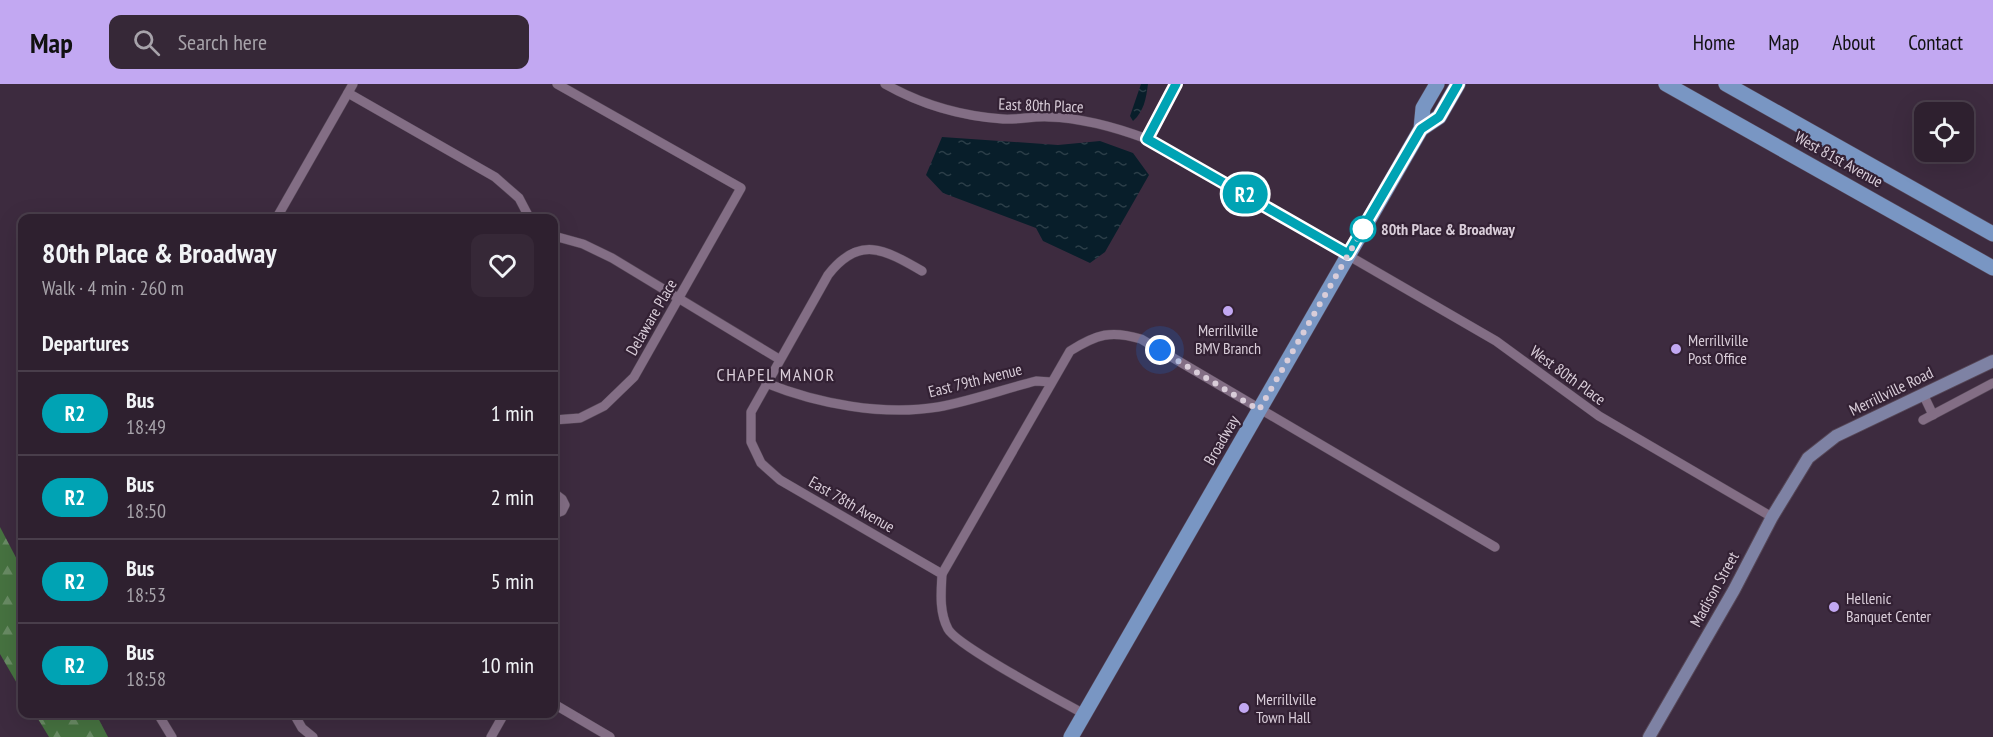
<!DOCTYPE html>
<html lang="en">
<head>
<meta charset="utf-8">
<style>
  body { margin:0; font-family:"PT Sans Narrow",sans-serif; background:#362837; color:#f1f3f6; height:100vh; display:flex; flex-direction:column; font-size:22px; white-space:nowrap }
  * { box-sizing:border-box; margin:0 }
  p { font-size:20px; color:#a7a3aa }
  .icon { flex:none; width:33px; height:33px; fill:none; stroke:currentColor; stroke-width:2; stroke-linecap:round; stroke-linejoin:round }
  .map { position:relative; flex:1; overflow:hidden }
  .side { position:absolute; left:18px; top:130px; width:540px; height:504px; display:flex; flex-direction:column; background:#2e202f; border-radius:12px; box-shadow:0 6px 24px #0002,0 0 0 2px #493e4b }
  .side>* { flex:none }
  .badge { padding:0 12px; border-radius:20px; font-size:21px; line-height:39px }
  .controls { position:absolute; left:1914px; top:18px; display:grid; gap:12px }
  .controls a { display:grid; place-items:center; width:60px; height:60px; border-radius:12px; background:#2e202f; box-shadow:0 6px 24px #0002,0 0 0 2px #493e4b; font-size:30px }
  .you { position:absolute; width:30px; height:30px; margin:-15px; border:4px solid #fff; border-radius:50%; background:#1a73e8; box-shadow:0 0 0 9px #1a73e833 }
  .map>.badge { position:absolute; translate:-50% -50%; box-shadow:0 0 0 3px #fff }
  h2 { padding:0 24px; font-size:22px; line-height:54px }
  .round { display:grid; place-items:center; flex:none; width:63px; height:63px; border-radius:12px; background:#362837 }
  .overview { display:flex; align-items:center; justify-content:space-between; height:102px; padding:0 24px }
  h1 { font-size:28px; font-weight:600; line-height:45px }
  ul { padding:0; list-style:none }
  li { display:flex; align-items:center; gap:18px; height:84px; padding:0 24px; border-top:2px solid #493e4b }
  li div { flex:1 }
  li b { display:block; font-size:22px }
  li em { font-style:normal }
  li .badge { min-width:66px; font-weight:700; text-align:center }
  header { display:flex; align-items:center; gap:36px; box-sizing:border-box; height:84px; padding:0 30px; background:#c2a8f2; color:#111 }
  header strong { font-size:28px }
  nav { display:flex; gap:33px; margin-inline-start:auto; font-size:21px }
  .search { width:420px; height:54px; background:#362837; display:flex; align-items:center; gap:15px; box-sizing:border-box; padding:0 21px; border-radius:12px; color:#a7a3aa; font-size:22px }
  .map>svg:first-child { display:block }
  .forest { fill:url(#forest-firs) }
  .water { fill:url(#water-ripples) }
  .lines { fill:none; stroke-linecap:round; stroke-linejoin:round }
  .street-casing { stroke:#564757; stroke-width:10 }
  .secondary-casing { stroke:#564757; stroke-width:14 }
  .primary-casing { stroke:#564757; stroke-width:16 }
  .street { stroke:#836e85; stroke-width:9 }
  .secondary { stroke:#7e82a4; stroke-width:12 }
  .primary { stroke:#7996c3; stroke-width:15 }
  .line-casing { stroke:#fff; stroke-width:14 }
  .line { stroke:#00a3b4; stroke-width:9 }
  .walk { stroke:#d9cdd9; stroke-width:6; stroke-dasharray:0 10.8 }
  .stop-dot { fill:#fff; stroke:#00a3b4; stroke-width:3 }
  .poi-dot { fill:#c2a8f2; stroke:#332134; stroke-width:2 }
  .labels { text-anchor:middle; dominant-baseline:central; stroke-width:4.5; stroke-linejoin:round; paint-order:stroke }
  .street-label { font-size:16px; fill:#d9cdd9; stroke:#332134 }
  .stop-label { font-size:16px; font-weight:bold; fill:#d9cdd9; stroke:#332134; text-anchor:start }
  .poi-label { font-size:16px; fill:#d9cdd9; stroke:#332134; text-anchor:start }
  .neighbourhood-label { font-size:18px; letter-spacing:1.5px; fill:#d9cdd9; stroke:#332134 }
</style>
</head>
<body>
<header>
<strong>Map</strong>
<div class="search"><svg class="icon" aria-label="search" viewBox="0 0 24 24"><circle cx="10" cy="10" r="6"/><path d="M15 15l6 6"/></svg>Search here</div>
<nav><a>Home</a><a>Map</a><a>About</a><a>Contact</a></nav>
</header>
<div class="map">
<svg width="1993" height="653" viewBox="0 0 1993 653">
  <defs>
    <pattern id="forest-firs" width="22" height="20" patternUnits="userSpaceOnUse" patternTransform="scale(1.5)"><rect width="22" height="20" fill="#467240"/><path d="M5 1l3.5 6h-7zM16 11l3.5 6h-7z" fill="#698b64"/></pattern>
    <pattern id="water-ripples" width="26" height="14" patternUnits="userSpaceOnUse" patternTransform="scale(1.5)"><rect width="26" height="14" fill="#081e2a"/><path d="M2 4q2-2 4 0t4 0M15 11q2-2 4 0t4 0" fill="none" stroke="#2b3e48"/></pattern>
  </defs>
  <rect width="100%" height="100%" fill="#3d2b3f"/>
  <g class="forest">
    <path d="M 0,443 L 22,485 L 22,608 L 0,570 Z"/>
    <path d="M 35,630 L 96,630 L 108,653 L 49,653 Z"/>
  </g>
  <g class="water">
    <path d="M 1141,0 L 1148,0 C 1146,15 1144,27 1133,37 L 1130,32 Z"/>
    <path d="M 942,53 L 1058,61 L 1100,57 L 1133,69 L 1149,91 L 1105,168 L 1090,179 L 1043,157 L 1036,144 L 943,109 L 926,91 Z"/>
  </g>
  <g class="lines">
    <g class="street-casing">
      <g id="street">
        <path d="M 885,0 C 922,21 960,32 1003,35 C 1018,36 1033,32 1049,33 C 1083,34 1115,43 1147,55 L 1496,257 L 1599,332 L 1772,433"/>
        <path d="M 348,9 L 495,93 L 519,114 L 530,135"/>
        <path d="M 1147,55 L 1176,0"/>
        <path d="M 276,135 L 353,0"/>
        <path d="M 554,152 L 583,160 L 612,174 L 779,275"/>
        <path d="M 922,187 C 884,165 859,151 828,191 L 751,328 L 751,358 L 761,379 L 780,396 L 942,490 C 941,508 939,528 948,545 C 957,562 1061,617 1084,630"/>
        <path d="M 766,299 C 818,320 883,332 938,323 C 971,317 1004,305 1036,297 L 1051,298"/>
        <path d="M 1923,310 L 1933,331"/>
        <path d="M 554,336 L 580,334 L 604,322 L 634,293 L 741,104 L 557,0"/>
        <path d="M 1923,336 L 1993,299"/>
        <path d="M 554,409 L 562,415 L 565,421 L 562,427 L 554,430"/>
        <path d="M 942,490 L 1070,267 C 1097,250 1111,246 1141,255 L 1495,463"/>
        <path d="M 554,620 L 610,653"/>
        <path d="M 158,630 L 172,653"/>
        <path d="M 294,630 L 302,644 L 313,653"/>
        <path d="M 491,653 L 504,630"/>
      </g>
    </g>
    <g class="secondary-casing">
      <path id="secondary" d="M 1649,653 L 1734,506 L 1772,433 L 1808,374 L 1836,352 L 1993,277"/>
    </g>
    <g class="primary-casing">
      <g id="primary">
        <path d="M 1666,0 L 1993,184"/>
        <path d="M 1726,0 L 1993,150"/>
        <path d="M 1421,45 L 1439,33 L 1458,0"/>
        <path d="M 1071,653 L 1421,45 L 1423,24 L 1437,0"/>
      </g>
    </g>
    <use href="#street" class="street"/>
    <use href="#secondary" class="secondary"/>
    <use href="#primary" class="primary"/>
  </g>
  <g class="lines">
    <g class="line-casing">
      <path id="line" d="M 1176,0 L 1147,55 L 1348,170 L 1421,45 L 1439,33 L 1458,0"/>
    </g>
    <use href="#line" class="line"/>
    <path class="walk" d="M 1160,266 L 1259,326 L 1363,145"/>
  </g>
  <circle class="stop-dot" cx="1363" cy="145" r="12"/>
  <g class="poi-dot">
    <circle cx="1228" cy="227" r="6"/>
    <circle cx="1676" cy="265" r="6"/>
    <circle cx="1834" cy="523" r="6"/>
    <circle cx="1244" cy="624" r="6"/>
  </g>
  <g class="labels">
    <g class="street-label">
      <text transform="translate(1041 21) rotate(2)">East 80th Place</text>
      <text transform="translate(1839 75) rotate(29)">West 81st Avenue</text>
      <text transform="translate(651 233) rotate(-60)">Delaware Place</text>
      <text transform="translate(1568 291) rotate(36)">West 80th Place</text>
      <text transform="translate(975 296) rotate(-14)">East 79th Avenue</text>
      <text transform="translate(1891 307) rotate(-26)">Merrillville Road</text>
      <text transform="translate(1221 356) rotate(-60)">Broadway</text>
      <text transform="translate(852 420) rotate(30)">East 78th Avenue</text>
      <text transform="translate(1714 505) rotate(-61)">Madison Street</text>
    </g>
    <g class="stop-label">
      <text x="1381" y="145">80th Place &amp; Broadway</text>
    </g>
    <g class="poi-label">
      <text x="1228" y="246" text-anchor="middle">Merrillville<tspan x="1228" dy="18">BMV Branch</tspan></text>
      <text x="1688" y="256">Merrillville<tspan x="1688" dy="18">Post Office</tspan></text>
      <text x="1846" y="514">Hellenic<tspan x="1846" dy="18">Banquet Center</tspan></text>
      <text x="1256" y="615">Merrillville<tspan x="1256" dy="18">Town Hall</tspan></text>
    </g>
    <g class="neighbourhood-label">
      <text x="776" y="290">CHAPEL MANOR</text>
    </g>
  </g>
</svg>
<div class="controls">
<a><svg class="icon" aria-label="locate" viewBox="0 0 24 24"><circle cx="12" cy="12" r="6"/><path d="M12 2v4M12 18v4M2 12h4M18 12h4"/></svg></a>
</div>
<div class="you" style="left:1160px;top:266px"></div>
<b class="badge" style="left:1245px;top:110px;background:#00a3b4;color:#fff">R2</b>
<section class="side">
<div class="overview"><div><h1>80th Place &amp; Broadway</h1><p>Walk · 4 min · 260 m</p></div><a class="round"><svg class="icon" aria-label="heart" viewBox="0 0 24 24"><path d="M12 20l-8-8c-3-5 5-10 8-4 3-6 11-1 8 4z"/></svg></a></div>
<h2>Departures</h2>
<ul>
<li><span class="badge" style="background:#00a3b4;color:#fff">R2</span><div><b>Bus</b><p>18:49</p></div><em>1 min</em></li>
<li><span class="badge" style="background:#00a3b4;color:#fff">R2</span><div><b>Bus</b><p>18:50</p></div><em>2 min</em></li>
<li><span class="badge" style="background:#00a3b4;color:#fff">R2</span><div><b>Bus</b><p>18:53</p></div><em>5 min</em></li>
<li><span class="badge" style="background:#00a3b4;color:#fff">R2</span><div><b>Bus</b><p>18:58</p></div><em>10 min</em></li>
</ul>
</section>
</div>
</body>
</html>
